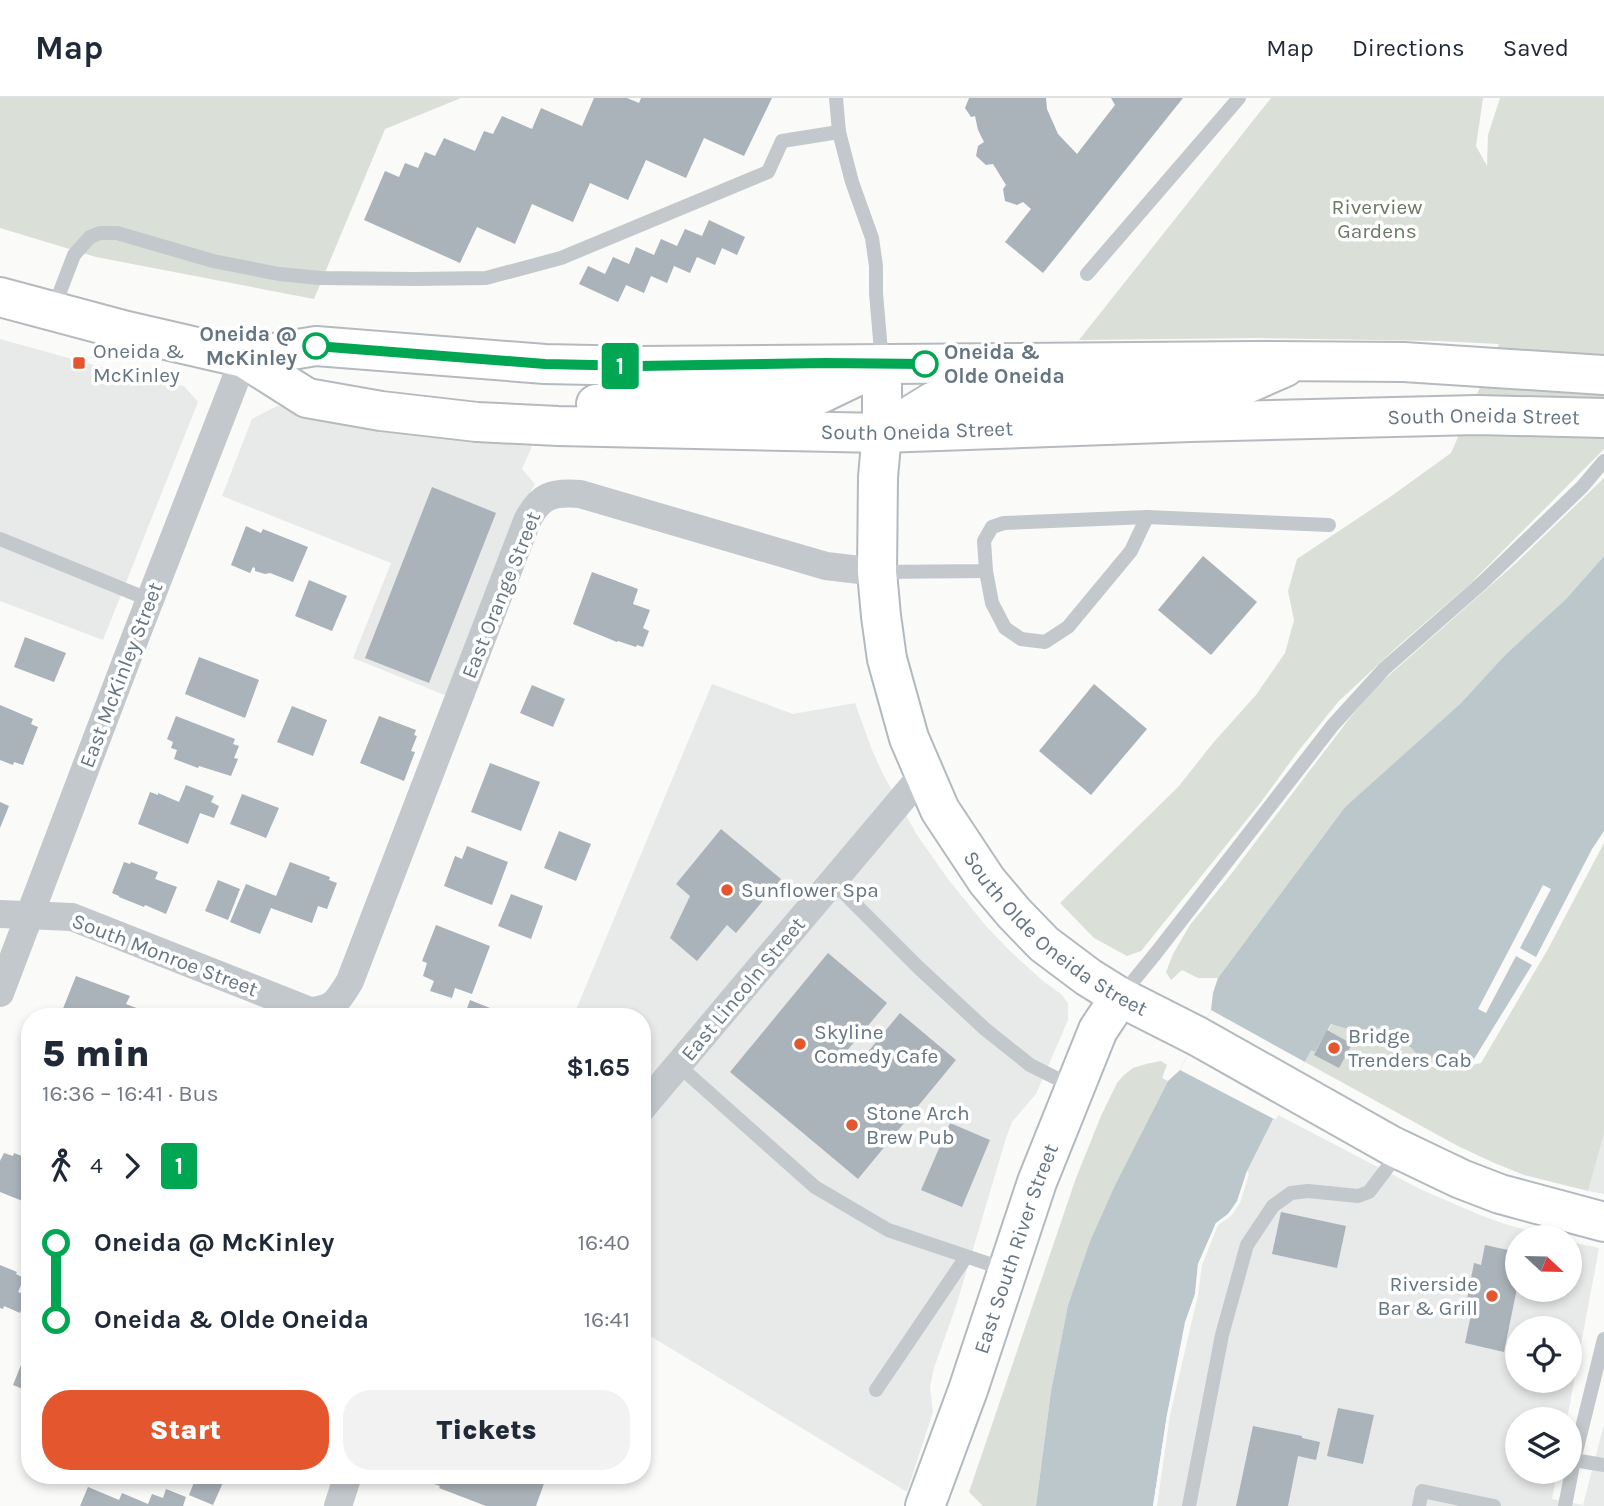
<!DOCTYPE html>
<html lang="en">
<head>
<meta charset="utf-8">
<style>
  body { margin:0; font-family:Karla,sans-serif; background:#f2f2f3; color:#1f2937; height:100vh; display:flex; flex-direction:column; font-size:26px; white-space:nowrap }
  * { box-sizing:border-box; margin:0 }
  p { font-size:23px; color:#747a83 }
  .icon { flex:none; width:38px; height:38px; fill:none; stroke:currentColor; stroke-width:2; stroke-linecap:round; stroke-linejoin:round }
  .map { position:relative; flex:1; overflow:hidden }
  .drawer { position:absolute; left:21px; top:910px; width:630px; height:476px; display:flex; flex-direction:column; background:#fff; border-radius:28px; box-shadow:0 4px 10px #0003 }
  .drawer>* { flex:none }
  .badge { padding:0 14px; border-radius:5px; font-size:24px; line-height:46px }
  .needle { width:46px; rotate:112deg }
  .buttons { position:absolute; left:1505px; top:1127px; display:grid; gap:14px }
  .buttons a { display:grid; place-items:center; width:77px; height:77px; border-radius:50%; background:#fff; box-shadow:0 4px 10px #0003; font-size:35px }
  .map>.badge { position:absolute; translate:-50% -50%; box-shadow:0 0 0 4px #fff }
  .legs { display:flex; align-items:center; gap:10px; height:77px; padding:0 21px; font-size:23px }
  .legs p { margin-inline-start:auto }
  .summary { display:flex; align-items:center; justify-content:space-between; height:119px; padding:0 21px }
  h1 { font-size:38px; font-weight:800; line-height:52px }
  .cta { display:flex; gap:14px; margin-top:auto; padding:14px 21px }
  .cta a { flex:1; height:80px; border-radius:28px; background:#e4572e; color:#fff; font-size:28px; font-weight:800; line-height:80px; text-align:center }
  .cta a+a { background:#f2f2f3; color:#1f2937 }
  ul { padding:0 21px; list-style:none }
  li { display:flex; align-items:center; gap:24px; height:77px; font-size:26px }
  li i { display:grid; place-items:center; width:10px; height:100%; margin:0 9px; background:currentColor }
  li i::after { content:''; width:18px; height:18px; margin:-9px; border:5px solid; border-radius:50%; background:#fff }
  li p { margin-inline-start:auto }
  li:first-child i { background:linear-gradient(#0000 50%,currentColor 0) }
  li:last-child i { background:linear-gradient(currentColor 50%,#0000 0) }
  header { display:flex; align-items:center; gap:42px; box-sizing:border-box; height:98px; padding:0 35px; background:#fff; border-bottom:2px solid #e0e1e3 }
  header strong { font-size:33px }
  nav { display:flex; gap:38px; margin-inline-start:auto; font-size:24px }
  .map>svg:first-child { display:block }
  .built { fill:#e8e9e9; fill-rule:evenodd }
  .green { fill:#dadfd7 }
  .water { fill:#bbc7cb }
  .pier { fill:#fafaf8 }
  .building { fill:#aab3b9 }
  .lines { fill:none; stroke-linecap:round; stroke-linejoin:round }
  .secondary-casing { stroke:#b3babf; stroke-width:42 }
  .primary-casing { stroke:#b5babe; stroke-width:42 }
  .lane { stroke:#c3c8cc; stroke-width:14 }
  .street { stroke:#c3c8cc; stroke-width:28 }
  .secondary { stroke:#fff; stroke-width:38 }
  .primary { stroke:#fff; stroke-width:38 }
  .line-1-casing { stroke:#fff; stroke-width:16 }
  .line-1 { stroke:#00a651; stroke-width:10 }
  .stop-1-dot { fill:#fff; stroke:#00a651; stroke-width:3.5 }
  .poi-dot { fill:#e4572e; stroke:#fff; stroke-width:2.5 }
  .labels { text-anchor:middle; dominant-baseline:central; stroke-width:7; stroke-linejoin:round; paint-order:stroke }
  .park-label { font-size:21px; fill:#687a64; stroke:#fff }
  .stop-label { font-size:21px; font-weight:bold; fill:#657683; stroke:#fff; text-anchor:end }
  .poi-label { font-size:21px; fill:#657683; stroke:#fff; text-anchor:start }
  .street-label { font-size:21px; fill:#657683; stroke:#fff }
</style>
</head>
<body>
<header>
<strong>Map</strong>
<nav><a>Map</a><a>Directions</a><a>Saved</a></nav>
</header>
<div class="map">
<svg width="1604" height="1408" viewBox="0 0 1604 1408">
  <rect width="100%" height="100%" fill="#fafaf8"/>
  <g class="built">
    <path d="M 0,241 L 112,272 L 184,288 L 198,304 L 103,542 L 0,503 Z"/>
    <path d="M 277,308 L 535,341 L 522,371 L 535,386 L 520,412 L 447,598 L 353,560 L 391,465 L 222,398 L 252,321 Z"/>
    <path d="M 712,586 L 793,616 L 855,605 L 872,652 L 883,676 L 917,737 L 948,781 L 986,828 L 1009,852 L 1043,883 L 1061,896 L 1068,905 L 1068,922 L 1036,996 L 1012,1024 L 1006,1040 L 957,1205 L 934,1270 L 930,1288 L 933,1314 L 907,1394 L 642,1233 L 642,919 L 573,919 Z"/>
    <path d="M 1278,1017 L 1422,1092 L 1480,1117 L 1505,1126 L 1550,1139 L 1517,1139 L 1517,1192 L 1570,1192 L 1570,1144 L 1599,1150 L 1567,1321 L 1517,1321 L 1517,1374 L 1557,1374 L 1552,1401 L 1583,1407 L 1604,1326 L 1604,1408 L 1153,1408 L 1198,1166 L 1216,1125 L 1237,1104 L 1247,1073 L 1273,1020 L 1276,1021 ZM 1517,1230 L 1570,1230 L 1570,1283 L 1517,1283 Z"/>
    <path d="M 1604,1036 L 1604,1096 L 1588,1093 Z"/>
  </g>
  <g class="green">
    <path d="M 0,0 L 461,0 L 385,31 L 314,201 L 96,159 L 0,130 Z"/>
    <path d="M 1271,0 L 1483,0 L 1476,48 L 1487,68 L 1488,37 L 1500,0 L 1604,0 L 1604,351 L 1471,485 L 1398,548 L 1338,604 L 1296,656 L 1261,704 L 1141,853 L 1127,858 L 1094,840 L 1060,805 L 1179,688 L 1213,645 L 1256,597 L 1285,555 L 1294,522 L 1288,493 L 1297,461 L 1390,399 L 1451,355 L 1499,246 L 1438,243 L 1259,240 L 1079,242 Z"/>
    <path d="M 1604,380 L 1604,458 L 1566,501 L 1504,558 L 1461,605 L 1345,709 L 1218,880 L 1198,880 L 1182,872 L 1171,882 L 1166,874 L 1173,856 L 1190,827 L 1232,775 L 1349,621 L 1378,587 L 1516,465 Z"/>
    <path d="M 1604,738 L 1604,1036 L 1588,1093 L 1524,1077 L 1492,1064 L 1456,1047 L 1305,964 L 1311,951 L 1315,954 L 1332,926 L 1358,934 L 1379,930 L 1401,937 L 1422,962 Z"/>
    <path d="M 1161,963 L 1167,967 L 1162,980 L 1168,983 L 1115,1087 L 1090,1143 L 1068,1207 L 1051,1293 L 1036,1408 L 983,1408 L 969,1394 L 1076,1080 L 1101,1018 L 1117,985 L 1124,977 L 1133,970 L 1146,966 Z"/>
  </g>
  <path class="water" d="M 1604,458 L 1604,738 L 1533,872 L 1479,963 L 1447,970 L 1422,962 L 1400,937 L 1379,930 L 1358,934 L 1331,926 L 1315,954 L 1311,952 L 1278,1017 L 1276,1022 L 1273,1021 L 1247,1073 L 1237,1103 L 1228,1116 L 1216,1125 L 1198,1166 L 1195,1196 L 1167,1317 L 1153,1408 L 1036,1408 L 1051,1293 L 1068,1207 L 1090,1143 L 1115,1087 L 1168,983 L 1180,972 L 1211,912 L 1213,895 L 1218,880 L 1345,709 L 1461,605 L 1504,558 L 1566,501 Z"/>
  <g class="pier">
    <path d="M 1604,733 L 1604,745 L 1548,851 L 1481,965 L 1447,973 L 1422,966 L 1422,962 L 1447,970 L 1474,961 L 1532,867 L 1516,858 L 1486,915 L 1478,911 L 1543,787 L 1551,791 L 1520,850 L 1536,859 L 1592,751 Z"/>
    <path d="M 1211,912 L 1305,964 L 1276,1022 L 1180,972 Z"/>
    <path d="M 1247,1073 L 1249,1076 L 1240,1105 L 1231,1118 L 1218,1127 L 1202,1167 L 1198,1197 L 1170,1317 L 1157,1408 L 1153,1408 L 1167,1317 L 1185,1224 L 1195,1196 L 1198,1166 L 1216,1125 L 1228,1116 L 1237,1104 Z"/>
  </g>
  <g class="building">
    <path d="M 594,0 L 627,0 L 639,5 L 641,0 L 772,0 L 744,58 L 704,40 L 686,80 L 646,62 L 628,102 L 590,85 L 573,124 L 532,106 L 515,146 L 477,129 L 460,165 L 364,122 L 385,73 L 399,79 L 405,65 L 418,70 L 425,54 L 435,58 L 444,40 L 475,53 L 484,33 L 493,36 L 502,18 L 532,31 L 541,10 L 582,28 Z"/>
    <path d="M 969,0 L 1046,0 L 1047,11 L 1058,36 L 1077,56 L 1115,7 L 1111,0 L 1183,0 L 1043,175 L 1005,144 L 1031,111 L 1023,104 L 1017,107 L 1005,103 L 1003,91 L 1006,87 L 993,66 L 986,67 L 976,58 L 978,48 L 984,44 L 978,32 L 975,18 L 971,19 L 965,10 Z"/>
    <path d="M 709,122 L 745,139 L 737,157 L 722,150 L 715,167 L 697,159 L 690,175 L 674,168 L 667,185 L 651,178 L 644,195 L 626,187 L 618,204 L 579,186 L 588,168 L 605,176 L 613,159 L 629,166 L 636,149 L 654,157 L 661,141 L 677,148 L 685,131 L 702,138 Z"/>
    <path d="M 432,389 L 496,415 L 429,585 L 365,560 Z"/>
    <path d="M 246,428 L 261,435 L 263,431 L 308,449 L 293,484 L 270,475 L 265,476 L 255,473 L 255,470 L 253,469 L 250,475 L 231,467 Z"/>
    <path d="M 1203,458 L 1257,504 L 1211,557 L 1158,512 Z"/>
    <path d="M 592,474 L 638,491 L 633,506 L 650,512 L 643,530 L 649,533 L 643,549 L 637,547 L 636,549 L 618,543 L 617,544 L 573,526 Z"/>
    <path d="M 309,482 L 347,498 L 332,533 L 295,518 Z"/>
    <path d="M 25,539 L 66,555 L 54,584 L 14,569 Z"/>
    <path d="M 199,559 L 259,582 L 245,620 L 185,596 Z"/>
    <path d="M 1094,586 L 1147,631 L 1091,697 L 1039,653 Z"/>
    <path d="M 532,587 L 565,601 L 553,629 L 520,615 Z"/>
    <path d="M 0,607 L 33,621 L 31,626 L 38,629 L 23,667 L 14,664 L 13,667 L 0,662 Z"/>
    <path d="M 292,608 L 327,622 L 313,658 L 277,644 Z"/>
    <path d="M 176,618 L 235,641 L 233,646 L 239,648 L 234,660 L 238,661 L 231,678 L 199,668 L 198,670 L 174,661 L 177,652 L 171,650 L 173,644 L 167,641 Z"/>
    <path d="M 379,618 L 416,632 L 414,637 L 417,638 L 411,653 L 415,654 L 404,683 L 360,665 Z"/>
    <path d="M 490,665 L 540,684 L 521,733 L 471,714 Z"/>
    <path d="M 186,687 L 214,698 L 211,704 L 219,708 L 214,720 L 200,715 L 188,746 L 138,726 L 150,694 L 158,697 L 158,695 L 179,704 Z"/>
    <path d="M 242,696 L 279,710 L 266,740 L 230,726 Z"/>
    <path d="M 0,704 L 9,708 L 0,730 Z"/>
    <path d="M 721,731 L 781,781 L 736,835 L 727,827 L 697,863 L 670,840 L 690,798 L 676,786 Z"/>
    <path d="M 559,733 L 591,746 L 576,783 L 544,770 Z"/>
    <path d="M 467,748 L 508,764 L 492,807 L 444,788 L 455,758 L 462,761 Z"/>
    <path d="M 124,764 L 130,766 L 131,764 L 158,774 L 155,781 L 177,789 L 166,816 L 145,807 L 144,809 L 119,799 L 119,798 L 112,795 Z"/>
    <path d="M 290,764 L 330,779 L 329,782 L 337,785 L 327,811 L 318,808 L 312,825 L 271,810 L 260,836 L 230,824 L 246,786 L 276,798 Z"/>
    <path d="M 218,782 L 240,791 L 228,822 L 205,813 Z"/>
    <path d="M 511,796 L 543,808 L 531,841 L 498,828 Z"/>
    <path d="M 436,827 L 490,848 L 472,896 L 455,890 L 452,900 L 430,893 L 434,883 L 423,878 L 427,865 L 422,863 Z"/>
    <path d="M 828,855 L 887,905 L 845,955 L 858,966 L 900,915 L 956,962 L 858,1081 L 730,974 Z"/>
    <path d="M 76,878 L 130,898 L 126,906 L 147,914 L 145,919 L 77,919 L 62,913 Z"/>
    <path d="M 470,902 L 505,916 L 504,919 L 464,919 Z"/>
    <path d="M 1327,932 L 1352,946 L 1339,970 L 1314,957 Z"/>
    <path d="M 950,1025 L 990,1042 L 962,1109 L 921,1092 Z"/>
    <path d="M 4,1055 L 13,1058 L 14,1055 L 30,1061 L 30,1106 L 0,1094 L 0,1063 Z"/>
    <path d="M 1281,1114 L 1346,1128 L 1337,1170 L 1272,1156 Z"/>
    <path d="M 1485,1147 L 1517,1154 L 1517,1190 L 1504,1254 L 1465,1245 L 1473,1207 L 1466,1206 L 1474,1165 L 1481,1167 Z"/>
    <path d="M 0,1167 L 17,1174 L 16,1176 L 24,1180 L 18,1194 L 27,1197 L 20,1215 L 4,1208 L 3,1211 L 0,1210 Z"/>
    <path d="M 25,1257 L 30,1259 L 30,1294 L 13,1287 Z"/>
    <path d="M 1338,1310 L 1374,1317 L 1363,1366 L 1327,1358 Z"/>
    <path d="M 1253,1328 L 1302,1338 L 1302,1340 L 1320,1344 L 1316,1362 L 1298,1358 L 1288,1408 L 1236,1408 Z"/>
    <path d="M 197,1377 L 219,1377 L 225,1380 L 213,1407 L 189,1397 Z"/>
    <path d="M 434,1377 L 547,1377 L 536,1408 L 486,1408 L 439,1390 L 440,1388 L 431,1385 Z"/>
    <path d="M 88,1389 L 119,1402 L 122,1395 L 148,1406 L 152,1396 L 163,1400 L 166,1391 L 186,1399 L 183,1408 L 80,1408 Z"/>
  </g>
  <g class="lines">
    <g class="secondary-casing">
      <g id="secondary">
        <path id="s1" d="M 882,266 L 882,335 L 878,379 L 877,474 L 881,518 L 887,561 L 909,640 L 940,712 L 987,783 L 1014,815 L 1044,846 L 1088,879 L 1120,899 L 1197,938 L 1392,1048 L 1461,1081 L 1500,1096 L 1604,1124"/>
        <path id="s2" d="M 925,1408 L 968,1292 L 1037,1084 L 1098,932 L 1120,899"/>
      </g>
    </g>
    <g class="primary-casing">
      <g id="primary">
        <path id="s3" d="M 0,199 L 127,233 L 244,260 L 307,300 L 381,313 L 477,324 L 558,328 L 882,335 L 1190,324 L 1477,317 L 1604,320"/>
        <path d="M 244,260 L 316,248 L 545,266 L 639,268 L 1257,263 L 1404,264 L 1604,277"/>
        <path d="M 596,306 L 818,297 L 876,269"/>
        <path d="M 884,334 L 934,303 L 1021,296 L 1228,294 L 1285,269"/>
      </g>
    </g>
    <g class="lane">
      <path d="M 836,0 L 839,34 L 852,84 L 872,140 L 876,168 L 876,195 L 882,265"/>
      <path d="M 1087,176 L 1239,0"/>
      <path d="M 53,212 L 74,157 L 90,139 L 100,135 L 117,135 L 213,163 L 279,176 L 320,180 L 415,181 L 486,180 L 561,160 L 768,74 L 782,43 L 839,34"/>
      <path d="M 0,441 L 150,502"/>
      <path d="M 986,473 L 992,505 L 1005,530 L 1021,541 L 1045,544 L 1068,529 L 1131,453 L 1147,419"/>
      <path d="M 879,474 L 986,473 L 984,443 L 992,429 L 1004,425 L 1147,419 L 1329,427"/>
      <path d="M 833,784 L 919,870 L 985,931 L 1030,967 L 1074,989"/>
      <path d="M 1121,898 L 1156,855 L 1333,627 L 1384,571 L 1482,485 L 1582,389 L 1604,363"/>
      <path d="M 678,967 L 815,1089 L 888,1132 L 1007,1172"/>
      <path d="M 876,1292 L 966,1159"/>
      <path d="M 1574,1362 L 1604,1367"/>
      <path d="M 1189,1408 L 1222,1237 L 1247,1147 L 1273,1108 L 1291,1095 L 1308,1093 L 1358,1098 L 1369,1094 L 1400,1053"/>
      <path d="M 1419,1408 L 1422,1393 L 1494,1408"/>
      <path d="M 1565,1408 L 1574,1362 L 1604,1241"/>
    </g>
    <g class="street">
      <path d="M 0,816 L 72,819 L 310,913 C 334,911 338,903 350,883 L 527,423 C 540,397 552,394 580,396 L 826,468 L 877,474"/>
      <path d="M 0,895 L 130,553 L 244,260"/>
      <path d="M 642,1010 L 924,675"/>
      <path d="M 338,1408 L 348,1377"/>
    </g>
    <use href="#secondary" class="secondary"/>
    <use href="#primary" class="primary"/>
  </g>
  <g class="lines">
    <g class="line-1-casing">
      <path id="line-1" d="M 316,248 L 545,266 L 639,268 L 825,265 L 925,266"/>
    </g>
    <use href="#line-1" class="line-1"/>
  </g>
  <g class="stop-1-dot">
    <circle cx="316" cy="248" r="12"/>
    <circle cx="925" cy="266" r="12"/>
  </g>
  <g class="poi-dot">
    <rect x="72" y="258" width="14" height="14" rx="3.5"/>
    <circle cx="727" cy="792" r="7"/>
    <circle cx="800" cy="946" r="7"/>
    <circle cx="1334" cy="950" r="7"/>
    <circle cx="852" cy="1027" r="7"/>
    <circle cx="1492" cy="1198" r="7"/>
  </g>
  <g class="labels">
    <g class="park-label">
      <text x="1377" y="109">Riverview<tspan x="1377" dy="24">Gardens</tspan></text>
    </g>
    <g class="stop-label">
      <text x="297" y="236">Oneida @<tspan x="297" dy="24">McKinley</tspan></text>
      <text x="944" y="254" text-anchor="start">Oneida &amp;<tspan x="944" dy="24">Olde Oneida</tspan></text>
    </g>
    <g class="poi-label">
      <text x="93" y="253">Oneida &amp;<tspan x="93" dy="24">McKinley</tspan></text>
      <text x="741" y="792">Sunflower Spa</text>
      <text x="814" y="934">Skyline<tspan x="814" dy="24">Comedy Cafe</tspan></text>
      <text x="1348" y="938">Bridge<tspan x="1348" dy="24">Trenders Cab</tspan></text>
      <text x="866" y="1015">Stone Arch<tspan x="866" dy="24">Brew Pub</tspan></text>
      <text x="1478" y="1186" text-anchor="end">Riverside<tspan x="1478" dy="24">Bar &amp; Grill</tspan></text>
    </g>
    <g class="street-label">
      <text stroke="none"><textPath href="#s3" startOffset="1505">South Oneida Street</textPath></text>
      <text stroke="none"><textPath href="#s3" startOffset="938">South Oneida Street</textPath></text>
      <text transform="translate(501 497) rotate(-68)">East Orange Street</text>
      <text transform="translate(121 577) rotate(-69)">East McKinley Street</text>
      <text stroke="none"><textPath href="#s1" startOffset="628">South Olde Oneida Street</textPath></text>
      <text transform="translate(165 857) rotate(21)">South Monroe Street</text>
      <text transform="translate(743 891) rotate(-50)">East Lincoln Street</text>
      <text stroke="none"><textPath href="#s2" startOffset="273">East South River Street</textPath></text>
    </g>
  </g>
</svg>
<div class="buttons">
<a><svg class="needle" viewBox="-14 -14 28 28"><path d="M0-13l5 13h-10z" fill="#e53935"/><path d="M0 13l5-13h-10z" fill="#747a83"/></svg></a>
<a><svg class="icon" aria-label="locate" viewBox="0 0 24 24"><circle cx="12" cy="12" r="6"/><path d="M12 2v4M12 18v4M2 12h4M18 12h4"/></svg></a>
<a><svg class="icon" aria-label="layers" viewBox="0 0 24 24"><path d="M12 4l9 5-9 5-9-5zM3 14l9 5 9-5"/></svg></a>
</div>
<b class="badge" style="left:620px;top:268px;background:#00a651;color:#fff">1</b>
<section class="drawer">
<div class="summary"><div><h1>5 min</h1><p>16:36 – 16:41 · Bus</p></div><b>$1.65</b></div>
<div class="legs"><svg class="icon" aria-label="walk" viewBox="0 0 24 24"><circle cx="13" cy="4" r="2"/><path d="M13 8l-2 6 4 7M11 14l-3 7M7 12l3-4h3l4 4"/></svg>4<svg class="icon" aria-label="forward" viewBox="0 0 24 24"><path d="M9 5l7 7-7 7"/></svg><b class="badge" style="background:#00a651;color:#fff">1</b></div>
<ul>
<li><i style="color:#00a651"></i><b>Oneida @ McKinley</b><p>16:40</p></li>
<li><i style="color:#00a651"></i><b>Oneida &amp; Olde Oneida</b><p>16:41</p></li>
</ul>
<div class="cta"><a>Start</a><a>Tickets</a></div>
</section>
</div>
</body>
</html>
